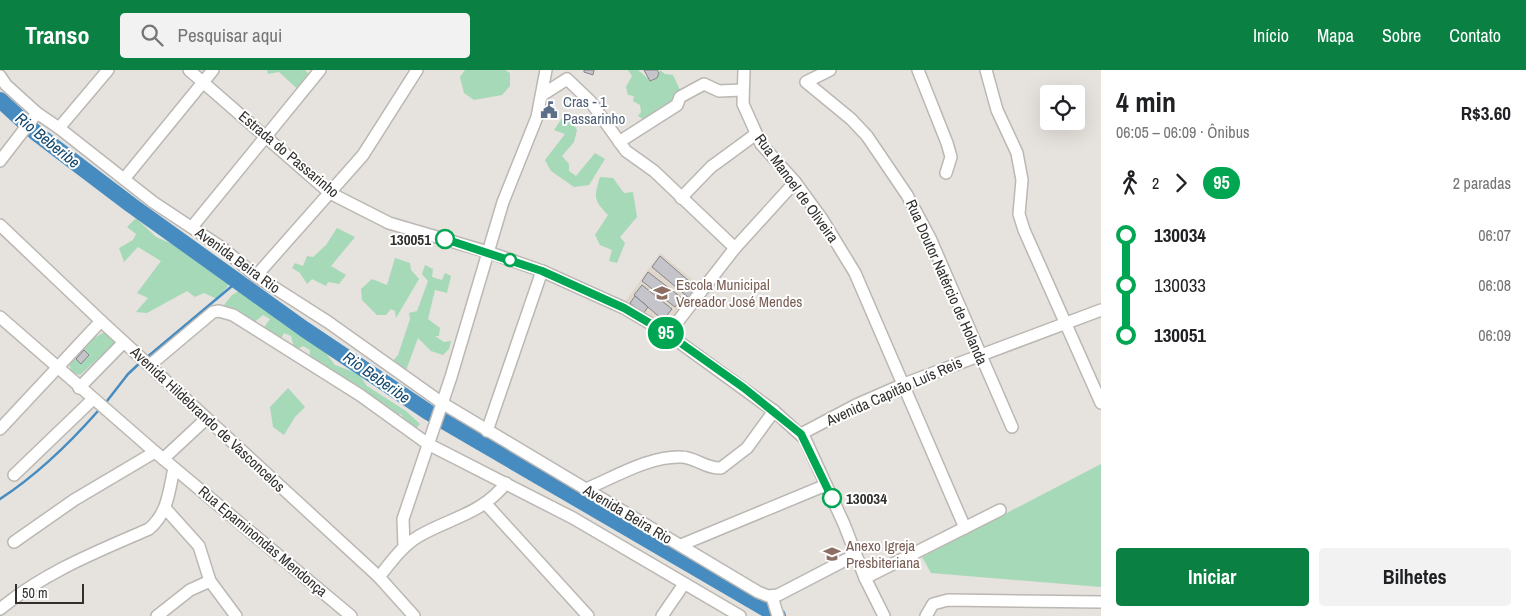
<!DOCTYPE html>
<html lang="pt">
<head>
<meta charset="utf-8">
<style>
  body { margin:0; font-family:"Archivo Narrow",sans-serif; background:#f2f2f2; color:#202124; height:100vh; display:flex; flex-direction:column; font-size:19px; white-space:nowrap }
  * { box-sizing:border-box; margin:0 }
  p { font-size:16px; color:#757577 }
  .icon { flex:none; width:28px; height:28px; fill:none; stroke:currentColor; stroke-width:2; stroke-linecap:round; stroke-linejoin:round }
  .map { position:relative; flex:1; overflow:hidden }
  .sheet { display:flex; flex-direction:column; background:#fff; width:425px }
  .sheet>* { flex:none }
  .badge { padding:0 10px; border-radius:16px; font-size:18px; line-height:32px }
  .fabs { position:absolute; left:1040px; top:15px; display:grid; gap:10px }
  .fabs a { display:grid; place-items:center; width:45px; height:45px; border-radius:5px; background:#fff; box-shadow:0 5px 20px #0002; font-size:25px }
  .scale { position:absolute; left:15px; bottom:12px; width:69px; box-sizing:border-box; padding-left:5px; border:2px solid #31302e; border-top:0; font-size:14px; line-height:18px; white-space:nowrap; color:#31302e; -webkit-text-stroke:4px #fff; paint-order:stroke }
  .map>.badge { position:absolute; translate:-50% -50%; box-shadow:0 0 0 2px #fff }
  .legs { display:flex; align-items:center; gap:8px; height:55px; padding:0 15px; font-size:16px }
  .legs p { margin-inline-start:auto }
  .head { display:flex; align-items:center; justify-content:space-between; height:85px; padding:0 15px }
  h1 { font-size:28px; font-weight:800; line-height:38px }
  .button { display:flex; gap:10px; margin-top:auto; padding:10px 15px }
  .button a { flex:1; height:58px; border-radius:5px; background:#0b8043; color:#fff; font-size:20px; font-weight:800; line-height:58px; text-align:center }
  .button a+a { background:#f2f2f2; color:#202124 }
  ul { padding:0 15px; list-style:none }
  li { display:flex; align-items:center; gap:18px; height:50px; font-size:19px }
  li i { display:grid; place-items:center; width:8px; height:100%; margin:0 6px; background:currentColor }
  li i::after { content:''; width:12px; height:12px; margin:-6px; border:4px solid; border-radius:50%; background:#fff }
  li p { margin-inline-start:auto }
  li:first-child i { background:linear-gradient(#0000 50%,currentColor 0) }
  li:last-child i { background:linear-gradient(currentColor 50%,#0000 0) }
  header { display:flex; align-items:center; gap:30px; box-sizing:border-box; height:70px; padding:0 25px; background:#0b8043; color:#fff }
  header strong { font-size:24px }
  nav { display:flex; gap:28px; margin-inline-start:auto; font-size:18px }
  .search { width:350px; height:45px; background:#f2f2f2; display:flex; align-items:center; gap:12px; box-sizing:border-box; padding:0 18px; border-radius:5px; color:#757577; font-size:19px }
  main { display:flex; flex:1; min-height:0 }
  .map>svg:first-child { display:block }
  .built { fill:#dfd7cc }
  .green { fill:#a6d9b8 }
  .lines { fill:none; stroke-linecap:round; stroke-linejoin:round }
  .stream { stroke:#468cc1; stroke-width:2.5 }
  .river { stroke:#468cc1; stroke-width:16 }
  .building { fill:#c4c4ca; stroke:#858489 }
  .minor-casing { stroke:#bbb7b3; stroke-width:14 }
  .minor { stroke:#fff; stroke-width:11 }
  .line-1-casing { stroke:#fff; stroke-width:11 }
  .line-1 { stroke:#00a651; stroke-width:8 }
  .stop-1-dot { fill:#fff; stroke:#00a651; stroke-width:2.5 }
  .labels { text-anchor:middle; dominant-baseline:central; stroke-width:4; stroke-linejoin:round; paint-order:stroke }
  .service-label { font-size:15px; fill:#4e5e75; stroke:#fff; text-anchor:start }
  .street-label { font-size:15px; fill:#31302e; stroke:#fff }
  .stop-label { font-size:15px; font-weight:bold; fill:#31302e; stroke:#fff; text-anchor:end }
  .education-label { font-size:15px; fill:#785e54; stroke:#fff; text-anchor:start }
  .water-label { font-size:16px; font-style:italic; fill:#14496e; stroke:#fff }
</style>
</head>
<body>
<header>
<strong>Transo</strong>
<div class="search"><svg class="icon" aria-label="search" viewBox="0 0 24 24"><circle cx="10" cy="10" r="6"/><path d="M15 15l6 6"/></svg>Pesquisar aqui</div>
<nav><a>Início</a><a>Mapa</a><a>Sobre</a><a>Contato</a></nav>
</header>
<main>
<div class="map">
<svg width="1101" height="546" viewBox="0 0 1101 546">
  <rect width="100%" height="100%" fill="#e6e2dd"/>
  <path class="built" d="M 660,183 L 700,216 L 666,256 L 646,246 L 625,232 Z"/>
  <g class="green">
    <path d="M 267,0 L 305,0 L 311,6 L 302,23 L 279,2 L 268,4 Z"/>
    <path d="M 465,0 L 505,0 L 510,3 L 510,16 L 502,25 L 474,30 L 464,23 L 460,7 Z"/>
    <path d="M 628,0 L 638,0 L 651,11 L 657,8 L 660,0 L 665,4 L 673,5 L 681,22 L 674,34 L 643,49 L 638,46 L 641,42 L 640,35 L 633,31 L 634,26 L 628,25 L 626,17 L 632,6 Z"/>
    <path d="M 567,44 L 577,60 L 574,72 L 562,86 L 569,94 L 569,101 L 576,106 L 595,83 L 605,89 L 589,115 L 574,117 L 551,101 L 545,90 L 565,64 L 554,60 L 562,48 Z"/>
    <path d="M 600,107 L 613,108 L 624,123 L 633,122 L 637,147 L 620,167 L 625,173 L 617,193 L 609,191 L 612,180 L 600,175 L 595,165 L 608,145 C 593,129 594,128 600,107 Z"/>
    <path d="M 136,148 L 156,167 L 186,180 L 232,211 L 217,229 L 204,223 L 195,227 L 187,221 L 147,243 L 136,242 L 148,228 L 137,223 L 161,191 L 138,177 L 124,192 L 119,178 L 133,170 L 136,164 L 127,157 Z"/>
    <path d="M 337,158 L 355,167 L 331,196 L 346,205 L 339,214 L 328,212 L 326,216 L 312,209 L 307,214 L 300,203 L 292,198 L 295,193 L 303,196 L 307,186 L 313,187 L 326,175 Z"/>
    <path d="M 395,188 L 410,193 L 411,200 L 419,209 L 396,248 L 395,241 L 391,239 L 386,245 L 377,245 L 362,230 L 361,219 L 372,209 L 387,215 Z"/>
    <path d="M 425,195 L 433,199 L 432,207 L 442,210 L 445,203 L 451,206 L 447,223 L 435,220 L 428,249 L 440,258 L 439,266 L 435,266 L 444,272 L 451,271 L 449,279 L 443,285 L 431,281 L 418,268 L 405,303 L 392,292 L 398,285 L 410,249 L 409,243 L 417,241 L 428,211 L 422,204 Z"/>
    <path d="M 242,219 L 322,278 L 335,295 L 359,304 L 367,316 L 406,341 L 420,354 L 416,358 L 406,353 L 401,344 L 391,344 L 309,290 L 310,280 L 303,276 L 295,281 L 291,266 L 284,263 L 278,274 L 263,259 L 270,249 L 263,245 L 252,254 L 224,235 L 232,225 Z"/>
    <path d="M 106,261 L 116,272 L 80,305 L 72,303 L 69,294 L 91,270 Z"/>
    <path d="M 288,318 L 305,337 L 295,347 L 284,365 L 273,357 L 270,337 Z"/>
    <path d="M 1101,394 L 1101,517 L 931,503 L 922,487 Z"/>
  </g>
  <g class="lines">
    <g class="stream">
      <path d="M 146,288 L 238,211"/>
      <path d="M 107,331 L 128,304 L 142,291"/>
      <path d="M 0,429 C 37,405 68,375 98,341"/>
    </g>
    <path class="river" d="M 0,30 L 36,63 L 131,135 L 304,259 L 428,342 L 778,546"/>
  </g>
  <g class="building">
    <path d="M 584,0 L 594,0 L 593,5 L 584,2 Z"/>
    <path d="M 644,0 L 657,0 L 659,3 L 657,8 L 650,11 Z"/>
    <path d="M 660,186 L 698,219 L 689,228 L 652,197 Z"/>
    <path d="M 648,202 L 682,228 L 675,237 L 642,211 Z"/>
    <path d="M 642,215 L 672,239 L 663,250 L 634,225 Z"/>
    <path d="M 635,226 L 648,237 L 643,244 L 630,233 Z"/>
    <path d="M 84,280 L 89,285 L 81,294 L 76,289 Z"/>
  </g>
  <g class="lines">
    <g class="minor-casing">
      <g id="minor">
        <path d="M 189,0 L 330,123 L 389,153 L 488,182 L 542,201 L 624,238 L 668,264 L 774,341 L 805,369 L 844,454 L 865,508 L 884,546"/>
        <path d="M 744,0 L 743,34 L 761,74 L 795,112 L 822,149 L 855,203 L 965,458"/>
        <path d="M 830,0 L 806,12 L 851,49 L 867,66 L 907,125 L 930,168 L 1012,357"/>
        <path d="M 918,0 L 947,73 L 951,87 L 946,103"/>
        <path d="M 986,0 L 997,40 L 1017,83 L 1022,110 L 1019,144 L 1024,160 L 1101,333"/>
        <path d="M 0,6 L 6,15 L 37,43 L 59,58 L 153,132 L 221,177 L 256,206 L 328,252 L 442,333 L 758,522 L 768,526 L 778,525 L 855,485"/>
        <path d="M 542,25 L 567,9 L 590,31 L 626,81 L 654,101 L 735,178"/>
        <path d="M 59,58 L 108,0"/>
        <path d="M 619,72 L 677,35 L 680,27 L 704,14 L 719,21 L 742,20"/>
        <path d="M 0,91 L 37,43"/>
        <path d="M 124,109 L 213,0"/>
        <path d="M 681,128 L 711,97 L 756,64"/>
        <path d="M 0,155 L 101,251 L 379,507 L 414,546"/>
        <path d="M 192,157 L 320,0"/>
        <path d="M 256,206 L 363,85 L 417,0"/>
        <path d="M 0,247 L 155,382 L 351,546"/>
        <path d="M 668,264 L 735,178 L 795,112"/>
        <path d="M 150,295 L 213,242 L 219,241 L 233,245 L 360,325 L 428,374 L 573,448 L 740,546"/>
        <path d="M 79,318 L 124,272"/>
        <path d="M 0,359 L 101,251"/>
        <path d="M 487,361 L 542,201"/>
        <path d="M 801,364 L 856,335 L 904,314 L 1101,240"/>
        <path d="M 163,389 L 206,349"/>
        <path d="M 14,405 L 92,330"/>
        <path d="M 586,419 C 615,407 649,386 681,387 C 695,387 706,399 721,398 L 747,378 L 774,341"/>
        <path d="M 486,434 L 588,546"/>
        <path d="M 165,438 L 199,476 L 210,511 L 236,546"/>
        <path d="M 14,472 L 74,430 L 155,382"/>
        <path d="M 681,475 L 826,415"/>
        <path d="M 404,476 L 403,449 L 451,307 L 503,132 L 537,47 L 546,0"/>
        <path d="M 379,507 C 391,492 402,476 419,466 C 450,448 482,444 506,413"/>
        <path d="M 865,508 L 1000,440"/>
        <path d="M 772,527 L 778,546"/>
        <path d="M 0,539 C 45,502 96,482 149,459 C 168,443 169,421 174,398"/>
        <path d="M 157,546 L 190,520 L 210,511"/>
        <path d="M 662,546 L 684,514"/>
        <path d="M 926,546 L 933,534 L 948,530 L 1101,532"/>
      </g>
    </g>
    <use href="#minor" class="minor"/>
  </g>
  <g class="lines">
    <g class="line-1-casing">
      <path id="line-1" d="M 445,169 L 542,201 L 624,238 L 668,264 L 744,318 L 801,364 L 832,428"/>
    </g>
    <use href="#line-1" class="line-1"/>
  </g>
  <defs>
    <g id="civic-bare" transform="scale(1.35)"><path d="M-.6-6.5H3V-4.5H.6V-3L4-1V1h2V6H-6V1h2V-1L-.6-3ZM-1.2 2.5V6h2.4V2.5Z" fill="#5c6f8a" stroke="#fff" stroke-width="2.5" paint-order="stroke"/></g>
    <g id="school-bare" transform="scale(1.35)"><path d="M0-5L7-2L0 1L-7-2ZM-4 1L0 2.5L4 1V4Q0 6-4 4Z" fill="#8d6e63" stroke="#fff" stroke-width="2.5" paint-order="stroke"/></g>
  </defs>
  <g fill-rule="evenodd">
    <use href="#civic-bare" x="549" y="40"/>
    <use href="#school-bare" x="662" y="223"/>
    <use href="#school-bare" x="832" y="484"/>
  </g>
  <g class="stop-1-dot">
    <circle cx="445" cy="169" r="9"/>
    <circle cx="510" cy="190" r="6"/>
    <circle cx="832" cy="428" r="9"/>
  </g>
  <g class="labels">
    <g class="service-label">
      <text x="563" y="31">Cras - 1<tspan x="563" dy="17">Passarinho</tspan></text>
    </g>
    <g class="street-label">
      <text transform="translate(289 84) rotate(40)">Estrada do Passarinho</text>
      <text transform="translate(797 118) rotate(54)">Rua Manoel de Oliveira</text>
      <text transform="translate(238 190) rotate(36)">Avenida Beira Rio</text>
      <text transform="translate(947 212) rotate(66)">Rua Doutor Natércio de Holanda</text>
      <text transform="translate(894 321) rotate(-24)">Avenida Capitão Luís Reis</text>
      <text transform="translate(208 349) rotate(43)">Avenida Hildebrando de Vasconcelos</text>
      <text transform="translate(628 444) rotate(31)">Avenida Beira Rio</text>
      <text transform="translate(263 471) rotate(40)">Rua Epaminondas Mendonça</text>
    </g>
    <g class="stop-label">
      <text x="431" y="169">130051</text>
      <text x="846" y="428" text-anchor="start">130034</text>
    </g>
    <g class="education-label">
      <text x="676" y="214">Escola Municipal<tspan x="676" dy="17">Vereador José Mendes</tspan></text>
      <text x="846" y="475">Anexo Igreja<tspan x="846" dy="17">Presbiteriana</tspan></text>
    </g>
    <g class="water-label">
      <text transform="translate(48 70) rotate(39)">Rio Beberibe</text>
      <text transform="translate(377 307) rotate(35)">Rio Beberibe</text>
    </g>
  </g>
</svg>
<div class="fabs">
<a><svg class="icon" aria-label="locate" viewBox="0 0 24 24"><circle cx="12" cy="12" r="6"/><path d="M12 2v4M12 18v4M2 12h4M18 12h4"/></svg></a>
</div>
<div class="scale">50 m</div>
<b class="badge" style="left:666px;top:263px;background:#00a651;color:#fff">95</b>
</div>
<section class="sheet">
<div class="head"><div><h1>4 min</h1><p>06:05 – 06:09 · Ônibus</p></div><b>R$3.60</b></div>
<div class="legs"><svg class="icon" aria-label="walk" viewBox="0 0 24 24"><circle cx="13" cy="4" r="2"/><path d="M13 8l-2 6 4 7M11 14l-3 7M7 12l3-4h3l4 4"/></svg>2<svg class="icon" aria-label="forward" viewBox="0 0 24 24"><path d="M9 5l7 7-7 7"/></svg><b class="badge" style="background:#00a651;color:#fff">95</b><p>2 paradas</p></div>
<ul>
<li><i style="color:#00a651"></i><b>130034</b><p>06:07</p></li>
<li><i style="color:#00a651"></i><span>130033</span><p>06:08</p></li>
<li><i style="color:#00a651"></i><b>130051</b><p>06:09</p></li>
</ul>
<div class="button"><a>Iniciar</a><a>Bilhetes</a></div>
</section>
</main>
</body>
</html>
